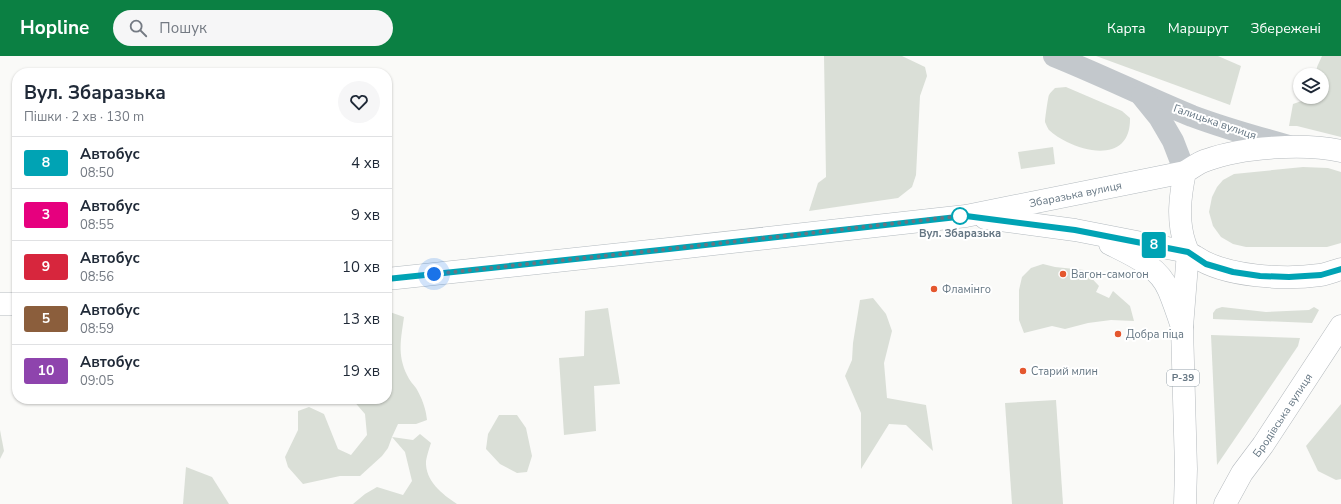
<!DOCTYPE html>
<html lang="uk">
<head>
<meta charset="utf-8">
<style>
  body { margin:0; font-family:"Nunito Sans",sans-serif; background:#f6f6f7; color:#1f2937; height:100vh; display:flex; flex-direction:column; font-size:15px; white-space:nowrap }
  * { box-sizing:border-box; margin:0 }
  p { font-size:13px; color:#747a83 }
  .icon { flex:none; width:22px; height:22px; fill:none; stroke:currentColor; stroke-width:2; stroke-linecap:round; stroke-linejoin:round }
  .map { position:relative; flex:1; overflow:hidden }
  .panel { position:absolute; left:12px; top:12px; width:380px; height:336px; display:flex; flex-direction:column; background:#fff; border-radius:16px; box-shadow:0 1px 3px #0004 }
  .panel>* { flex:none }
  .badge { padding:0 8px; border-radius:3px; font-size:14px; line-height:26px }
  .buttons { position:absolute; left:1293px; top:12px; display:grid; gap:8px }
  .buttons a { display:grid; place-items:center; width:36px; height:36px; border-radius:50%; background:#fff; box-shadow:0 1px 3px #0004; font-size:20px }
  .you { position:absolute; width:20px; height:20px; margin:-10px; border:3px solid #fff; border-radius:50%; background:#1a73e8; box-shadow:0 0 0 6px #1a73e833 }
  .map>.badge { position:absolute; translate:-50% -50%; box-shadow:0 0 0 2px #fff }
  .round { display:grid; place-items:center; flex:none; width:42px; height:42px; border-radius:21px; background:#f6f6f7 }
  .overview { display:flex; align-items:center; justify-content:space-between; height:68px; padding:0 12px }
  h1 { font-size:19px; font-weight:700; line-height:30px }
  ul { padding:0; list-style:none }
  li { display:flex; align-items:center; gap:12px; height:52px; padding:0 12px; border-top:1px solid #e0e1e3 }
  li div { flex:1 }
  li b { display:block; font-size:15px }
  li em { font-style:normal }
  li .badge { min-width:44px; font-weight:700; text-align:center }
  header { display:flex; align-items:center; gap:24px; box-sizing:border-box; height:56px; padding:0 20px; background:#0b8043; color:#fff }
  header strong { font-size:19px }
  nav { display:flex; gap:22px; margin-inline-start:auto; font-size:14px }
  .search { width:280px; height:36px; background:#f6f6f7; display:flex; align-items:center; gap:10px; box-sizing:border-box; padding:0 14px; border-radius:22px; color:#747a83; font-size:15px }
  .map>svg:first-child { display:block }
  .green { fill:#dadfd7 }
  .lines { fill:none; stroke-linecap:round; stroke-linejoin:round }
  .secondary-casing { stroke:#b3babf; stroke-width:23 }
  .primary-casing { stroke:#b5babe; stroke-width:23 }
  .minor { stroke:#c3c8cc; stroke-width:22 }
  .secondary { stroke:#fff; stroke-width:22 }
  .primary { stroke:#fff; stroke-width:22 }
  .line-casing { stroke:#fff; stroke-width:9 }
  .line { stroke:#00a3b4; stroke-width:6 }
  .walk { stroke:#657683; stroke-width:4; stroke-dasharray:0 7.2 }
  .stop-dot { fill:#fff; stroke:#00a3b4; stroke-width:2 }
  .poi-dot { fill:#e4572e; stroke:#fff; stroke-width:1.5 }
  .labels { text-anchor:middle; dominant-baseline:central; stroke-width:4; stroke-linejoin:round; paint-order:stroke }
  .shield { fill:#fff; stroke:#939fa8; stroke-width:1 }
  .shield-label { font-size:10px; font-weight:bold; fill:#657683 }
  .street-label { font-size:11px; fill:#657683; stroke:#fff }
  .stop-label { font-size:11px; font-weight:bold; fill:#657683; stroke:#fff }
  .poi-label { font-size:11px; fill:#657683; stroke:#fff; text-anchor:start }
</style>
</head>
<body>
<header>
<strong>Hopline</strong>
<div class="search"><svg class="icon" aria-label="search" viewBox="0 0 24 24"><circle cx="10" cy="10" r="6"/><path d="M15 15l6 6"/></svg>Пошук</div>
<nav><a>Карта</a><a>Маршрут</a><a>Збережені</a></nav>
</header>
<div class="map">
<svg width="1341" height="448" viewBox="0 0 1341 448">
  <rect width="100%" height="100%" fill="#fafaf8"/>
  <g class="green">
    <path d="M 824,0 L 902,0 L 925,11 L 927,20 L 920,40 L 916,119 L 912,131 L 898,142 L 809,155 L 818,127 L 826,121 Z"/>
    <path d="M 1096,0 L 1218,0 L 1241,10 L 1230,49 Z"/>
    <path d="M 1322,0 L 1341,0 L 1341,81 L 1297,70 L 1289,70 L 1293,48 L 1313,41 L 1322,41 L 1322,19 L 1316,19 L 1317,11 Z"/>
    <path d="M 1066,31 L 1122,55 L 1130,62 C 1131,102 1093,99 1067,86 C 1061,83 1054,79 1049,74 C 1048,73 1046,68 1045,66 C 1045,63 1048,41 1049,39 C 1050,37 1053,34 1055,32 Z"/>
    <path d="M 1053,91 L 1055,108 L 1021,113 L 1018,96 Z"/>
    <path d="M 1303,111 L 1328,112 L 1341,116 L 1341,187 L 1327,191 L 1246,191 L 1233,188 L 1221,181 L 1213,170 L 1209,156 L 1212,141 L 1217,131 L 1223,124 L 1234,118 Z"/>
    <path d="M 1043,208 L 1055,211 L 1084,214 L 1099,230 L 1096,236 L 1109,242 L 1113,235 L 1130,250 L 1134,265 L 1111,264 L 1088,267 L 1065,273 L 1052,270 L 1024,277 L 1019,264 L 1019,234 L 1022,221 L 1031,212 Z"/>
    <path d="M 873,242 L 886,258 L 892,275 L 884,307 L 887,342 L 926,349 L 933,395 L 906,369 L 889,368 L 861,413 L 861,357 L 845,320 L 852,304 L 853,287 L 860,244 Z"/>
    <path d="M 1222,251 L 1266,256 L 1309,254 L 1314,251 L 1319,254 L 1312,267 L 1213,263 L 1213,257 L 1216,253 Z"/>
    <path d="M 608,252 L 620,328 L 594,330 L 596,375 L 564,379 L 559,302 L 584,300 L 585,255 Z"/>
    <path d="M 387,255 L 404,261 C 401,283 397,298 407,319 C 409,324 413,328 416,332 C 422,342 426,353 427,364 L 416,368 L 398,368 L 392,381 L 413,384 L 420,378 L 431,387 C 429,393 427,399 426,405 C 425,425 442,438 457,448 L 353,448 L 365,438 L 377,431 L 403,439 L 412,425 L 405,396 L 392,381 L 388,392 L 382,400 L 360,420 L 340,420 L 303,428 L 288,411 L 285,401 L 298,374 L 298,355 L 309,351 L 324,358 L 338,393 L 351,399 L 367,379 L 365,358 L 352,343 L 387,343 Z"/>
    <path d="M 1211,279 L 1300,282 L 1298,290 L 1217,409 Z"/>
    <path d="M 1056,344 L 1063,448 L 1012,448 L 1005,347 Z"/>
    <path d="M 1341,348 L 1341,423 L 1336,424 L 1318,415 L 1306,390 Z"/>
    <path d="M 499,359 L 517,359 L 526,372 L 532,400 L 527,416 L 517,417 L 500,408 L 486,393 L 488,378 Z"/>
    <path d="M 0,374 L 4,395 L 0,403 Z"/>
    <path d="M 186,411 L 212,421 L 229,448 L 183,448 Z"/>
  </g>
  <g class="lines">
    <g class="secondary-casing">
      <g id="secondary">
        <path d="M 985,162 L 1075,174 L 1188,196"/>
        <path d="M 1110,188 C 1132,199 1159,210 1169,235 C 1174,247 1178,259 1182,271"/>
        <path id="s1" d="M 387,223 L 669,193 L 966,160 L 1185,116"/>
        <path d="M 0,248 L 17,248"/>
      </g>
    </g>
    <g class="primary-casing">
      <g id="primary">
        <path d="M 1341,95 C 1304,87 1242,91 1207,104 C 1199,106 1192,112 1185,116 C 1180,140 1177,164 1185,188 C 1186,190 1187,194 1188,196 C 1190,198 1194,200 1196,201 C 1225,221 1286,224 1320,219 C 1327,218 1334,215 1341,213"/>
        <path d="M 1185,448 L 1186,413 L 1182,271 L 1188,196"/>
        <path id="s2" d="M 1225,448 L 1242,417 L 1263,389 L 1341,270"/>
      </g>
    </g>
    <g class="minor">
      <path d="M 1054,0 C 1101,19 1146,41 1192,60 C 1224,72 1256,81 1289,90"/>
      <path d="M 1142,40 L 1159,61 L 1173,85 L 1185,116"/>
    </g>
    <use href="#secondary" class="secondary"/>
    <use href="#primary" class="primary"/>
  </g>
  <g class="lines">
    <g class="line-casing">
      <path id="line" d="M 387,223 L 669,193 L 966,160 L 1075,174 L 1188,196 L 1206,208 L 1233,216 L 1260,220 L 1289,221 L 1321,219 L 1341,213"/>
    </g>
    <use href="#line" class="line"/>
    <path class="walk" d="M 434,218 L 669,193 L 960,160"/>
  </g>
  <circle class="stop-dot" cx="960" cy="160" r="8"/>
  <g class="poi-dot">
    <circle cx="1063" cy="218" r="4"/>
    <circle cx="934" cy="233" r="4"/>
    <circle cx="1118" cy="278" r="4"/>
    <circle cx="1023" cy="315" r="4"/>
  </g>
  <g class="labels">
    <rect class="shield" x="1167" y="314" width="32" height="16" rx="3"/>
    <g class="shield-label">
      <text x="1183" y="322">Р-39</text>
    </g>
    <g class="street-label">
      <text transform="translate(1215 66) rotate(19)">Галицька вулиця</text>
      <text stroke="none"><textPath href="#s1" startOffset="694">Збаразька вулиця</textPath></text>
      <text stroke="none"><textPath href="#s2" startOffset="106">Бродівська вулиця</textPath></text>
    </g>
    <g class="stop-label">
      <text x="960" y="177">Вул. Збаразька</text>
    </g>
    <g class="poi-label">
      <text x="1071" y="218">Вагон-самогон</text>
      <text x="942" y="233">Фламінго</text>
      <text x="1126" y="278">Добра піца</text>
      <text x="1031" y="315">Старий млин</text>
    </g>
  </g>
</svg>
<div class="buttons">
<a><svg class="icon" aria-label="layers" viewBox="0 0 24 24"><path d="M12 4l9 5-9 5-9-5zM3 14l9 5 9-5"/></svg></a>
</div>
<div class="you" style="left:434px;top:218px"></div>
<b class="badge" style="left:1154px;top:189px;background:#00a3b4;color:#fff">8</b>
<section class="panel">
<div class="overview"><div><h1>Вул. Збаразька</h1><p>Пішки · 2 хв · 130 m</p></div><a class="round"><svg class="icon" aria-label="heart" viewBox="0 0 24 24"><path d="M12 20l-8-8c-3-5 5-10 8-4 3-6 11-1 8 4z"/></svg></a></div>
<ul>
<li><span class="badge" style="background:#00a3b4;color:#fff">8</span><div><b>Автобус</b><p>08:50</p></div><em>4 хв</em></li>
<li><span class="badge" style="background:#e6007e;color:#fff">3</span><div><b>Автобус</b><p>08:55</p></div><em>9 хв</em></li>
<li><span class="badge" style="background:#d7263d;color:#fff">9</span><div><b>Автобус</b><p>08:56</p></div><em>10 хв</em></li>
<li><span class="badge" style="background:#8b5e3c;color:#fff">5</span><div><b>Автобус</b><p>08:59</p></div><em>13 хв</em></li>
<li><span class="badge" style="background:#8e44ad;color:#fff">10</span><div><b>Автобус</b><p>09:05</p></div><em>19 хв</em></li>
</ul>
</section>
</div>
</body>
</html>
